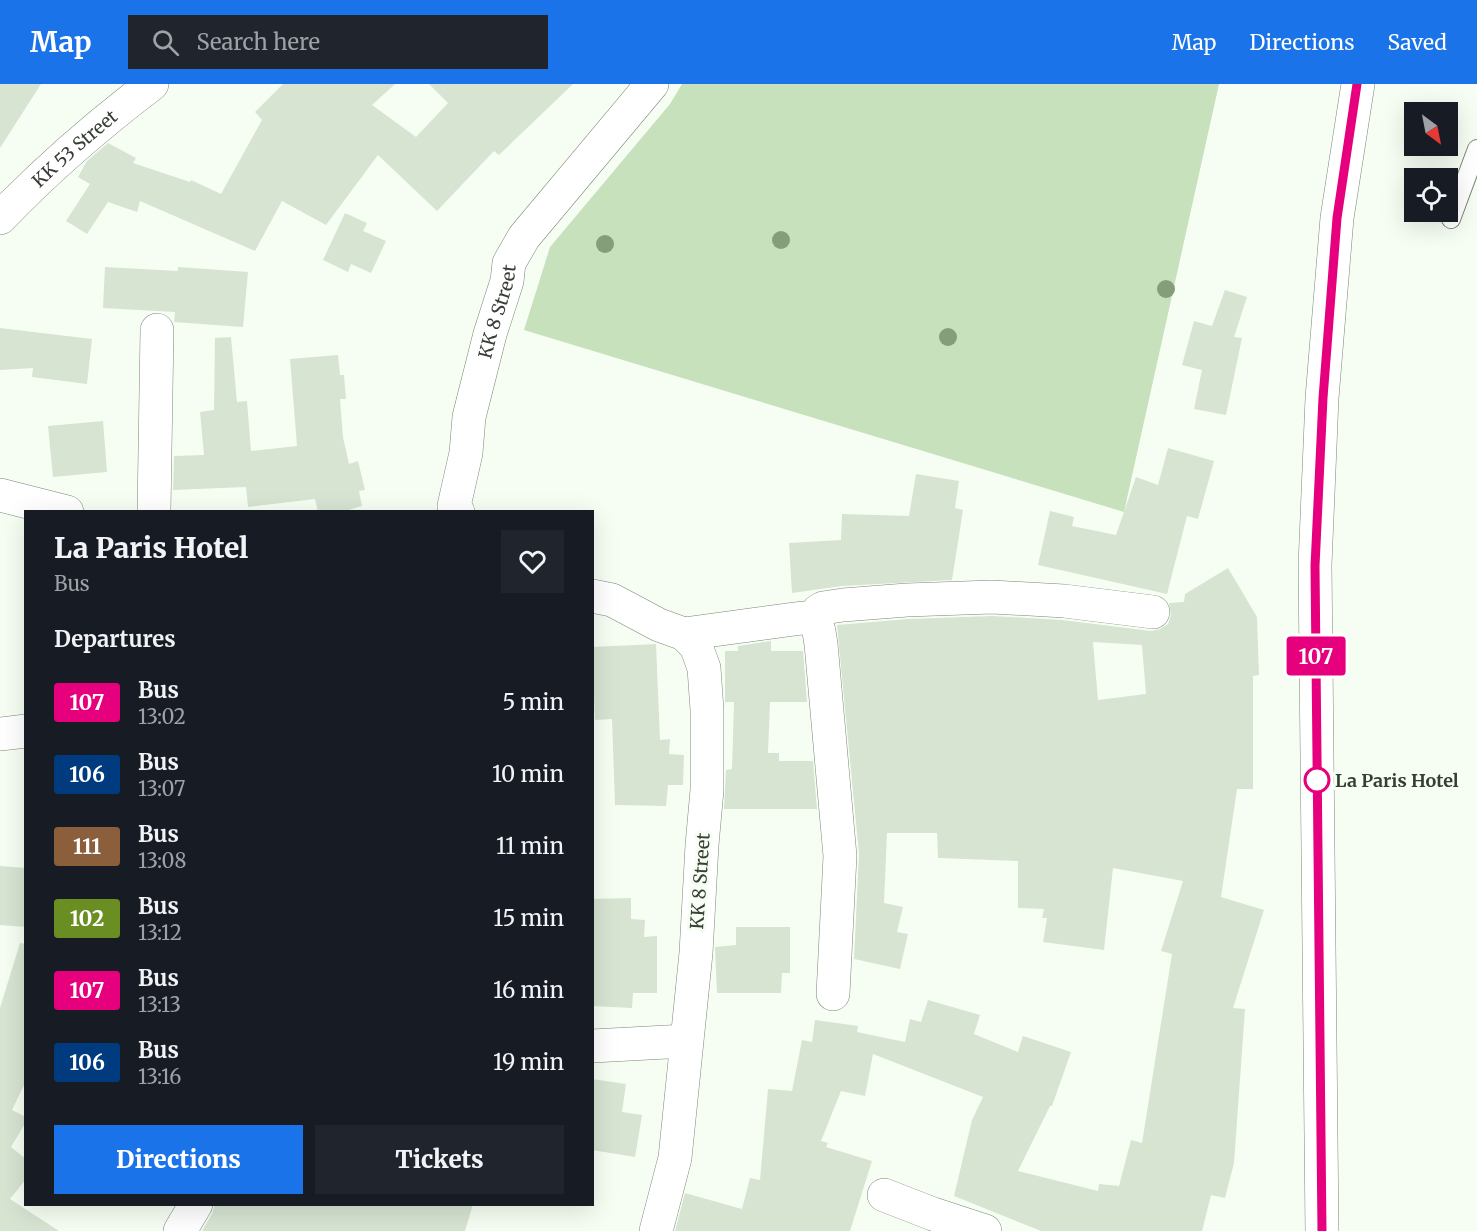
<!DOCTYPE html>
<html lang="en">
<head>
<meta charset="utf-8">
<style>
  body { margin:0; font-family:Merriweather,serif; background:#20242c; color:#f1f3f6; height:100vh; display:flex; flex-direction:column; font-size:22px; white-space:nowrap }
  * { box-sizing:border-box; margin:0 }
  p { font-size:20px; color:#9ea1a6 }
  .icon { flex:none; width:33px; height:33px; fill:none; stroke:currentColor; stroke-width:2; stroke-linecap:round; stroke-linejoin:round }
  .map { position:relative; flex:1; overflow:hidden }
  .drawer { position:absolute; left:24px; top:426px; width:570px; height:696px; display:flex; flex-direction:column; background:#171b24; border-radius:0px; box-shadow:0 6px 24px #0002 }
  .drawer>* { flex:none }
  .badge { padding:0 12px; border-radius:4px; font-size:21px; line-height:39px }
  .needle { width:39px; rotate:148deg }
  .tools { position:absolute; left:1404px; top:18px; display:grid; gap:12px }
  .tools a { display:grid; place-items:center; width:54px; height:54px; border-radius:0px; background:#171b24; box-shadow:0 6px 24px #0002; font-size:30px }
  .map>.badge { position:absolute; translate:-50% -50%; box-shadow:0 0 0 3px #fff }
  h2 { padding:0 30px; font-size:22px; line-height:54px }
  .round { display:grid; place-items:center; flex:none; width:63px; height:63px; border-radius:0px; background:#20242c }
  .overview { display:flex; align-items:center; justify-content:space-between; height:102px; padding:0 30px }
  h1 { font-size:28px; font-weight:800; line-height:45px }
  .action { display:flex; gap:12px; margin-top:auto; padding:12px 30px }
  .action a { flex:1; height:69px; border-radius:0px; background:#1a73e8; color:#fff; font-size:24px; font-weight:800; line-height:69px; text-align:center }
  .action a+a { background:#20242c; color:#f1f3f6 }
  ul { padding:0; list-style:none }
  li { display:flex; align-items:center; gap:18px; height:72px; padding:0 30px }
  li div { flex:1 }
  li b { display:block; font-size:22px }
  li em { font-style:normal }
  li .badge { min-width:66px; font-weight:700; text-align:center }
  header { display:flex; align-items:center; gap:36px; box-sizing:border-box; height:84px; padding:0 30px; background:#1a73e8; color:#fff }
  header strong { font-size:28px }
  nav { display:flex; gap:33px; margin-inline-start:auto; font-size:21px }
  .search { width:420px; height:54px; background:#20242c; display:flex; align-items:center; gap:15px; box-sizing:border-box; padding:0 21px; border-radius:0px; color:#9ea1a6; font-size:22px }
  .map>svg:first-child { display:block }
  .green { fill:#c6e1bb }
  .building { fill:#d7e4d2; fill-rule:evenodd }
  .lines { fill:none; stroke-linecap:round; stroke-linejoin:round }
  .lane-casing { stroke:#7c8777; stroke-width:20 }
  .street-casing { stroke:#7c8777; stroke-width:34 }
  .highway-casing { stroke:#7c8777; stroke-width:34 }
  .lane { stroke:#fff; stroke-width:18 }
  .street { stroke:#fff; stroke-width:33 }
  .highway { stroke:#fff; stroke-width:33 }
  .tree { fill:#869d7b }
  .line-casing { stroke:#fff; stroke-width:14 }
  .line { stroke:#e6007e; stroke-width:9 }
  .stop-dot { fill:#fff; stroke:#e6007e; stroke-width:3 }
  .labels { text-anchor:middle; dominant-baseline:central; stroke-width:6; stroke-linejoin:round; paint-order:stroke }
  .street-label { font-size:18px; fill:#373c35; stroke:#f6fef3 }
  .stop-label { font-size:18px; font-weight:bold; fill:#373c35; stroke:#f6fef3; text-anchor:start }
</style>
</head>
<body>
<header>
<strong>Map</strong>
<div class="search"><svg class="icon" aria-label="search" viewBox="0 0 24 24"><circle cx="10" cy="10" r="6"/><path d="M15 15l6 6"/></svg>Search here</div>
<nav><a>Map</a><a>Directions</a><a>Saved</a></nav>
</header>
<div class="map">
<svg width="1477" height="1147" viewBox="0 0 1477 1147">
  <rect width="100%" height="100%" fill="#f6fef3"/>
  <path class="green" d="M 682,0 L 1219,0 L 1124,428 L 524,246 L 550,163 L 670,20 Z"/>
  <g class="building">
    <path d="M 0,0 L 41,0 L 0,64 Z"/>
    <path d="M 283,0 L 395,0 L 372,21 L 416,53 L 448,19 L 429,0 L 573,0 L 499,71 L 494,67 L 437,127 L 378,71 L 326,141 L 282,117 L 255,167 L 140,117 L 137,128 L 108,118 L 87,150 L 66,137 L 90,100 L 78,93 L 87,77 L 108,59 L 136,74 L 133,79 L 190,98 L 191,96 L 221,110 L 262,36 L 255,28 Z"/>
    <path d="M 345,129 L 367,139 L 363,147 L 386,157 L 371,189 L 351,180 L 348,188 L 323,176 Z"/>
    <path d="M 105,183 L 178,187 L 178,183 L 248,188 L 243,243 L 174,238 L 175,228 L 103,224 Z"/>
    <path d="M 1225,206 L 1247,213 L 1234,253 L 1242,254 L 1226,331 L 1194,325 L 1202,286 L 1182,281 L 1194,237 L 1212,242 Z"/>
    <path d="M 0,244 L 92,255 L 87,300 L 32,293 L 33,284 L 0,286 Z"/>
    <path d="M 231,253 L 237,318 L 247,317 L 251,367 L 297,362 L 290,275 L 338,271 L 340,291 L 344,291 L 346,315 L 340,315 L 343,353 L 349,380 L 358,377 L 365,406 L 359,407 L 362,422 L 342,428 L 318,428 L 315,415 L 248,423 L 246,403 L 173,406 L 174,372 L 204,371 L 200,328 L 214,326 L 215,254 Z"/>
    <path d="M 103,337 L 107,388 L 53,393 L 48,342 Z"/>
    <path d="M 1168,364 L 1214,377 L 1198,435 L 1187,432 L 1167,510 L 1038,481 L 1050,427 L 1074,433 L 1072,442 L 1116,451 L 1136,393 L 1158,401 Z"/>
    <path d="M 916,390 L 959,397 L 955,424 L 963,426 L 952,496 L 842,502 L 792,509 L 789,459 L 841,456 L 842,430 L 909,432 Z"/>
    <path d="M 1228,484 L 1257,533 L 1259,591 L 1253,592 L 1253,705 L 1237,705 L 1221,813 L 1264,826 L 1233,924 L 1245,925 L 1234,1079 L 1225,1114 L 1211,1111 L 1202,1147 L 1041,1147 L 954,1112 L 972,1036 L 983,1013 L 873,970 L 865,1012 L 841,1007 L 821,1057 L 828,1059 L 826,1063 L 872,1077 L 850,1147 L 675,1147 L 685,1109 L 742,1125 L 750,1094 L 760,1096 L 768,1005 L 792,1007 L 802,956 L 812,958 L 815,936 L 858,942 L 857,948 L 905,958 L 910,935 L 921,938 L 928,916 L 980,931 L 974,950 L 1018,968 L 1023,952 L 1071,968 L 1052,1022 L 1050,1022 L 1018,1087 L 1098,1107 L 1099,1100 L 1119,1102 L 1131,1056 L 1142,1059 L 1172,870 L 1161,867 L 1183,797 L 1113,784 L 1104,866 L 1043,858 L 1047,834 L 1042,834 L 1044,825 L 1018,824 L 1018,777 L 938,774 L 937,749 L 887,749 L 884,819 L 903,823 L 897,848 L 908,850 L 900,885 L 854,875 L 859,770 L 837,541 L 908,535 L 992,532 L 1062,536 L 1151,547 L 1160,545 L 1168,540 L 1171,531 L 1169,519 L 1184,518 L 1185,510 ZM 1093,558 L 1142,561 L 1146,610 L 1098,616 Z"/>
    <path d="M 771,557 L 771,567 L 803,567 L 807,618 L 770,618 L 768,669 L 779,669 L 779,677 L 813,677 L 817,725 L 724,725 L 726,686 L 732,685 L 734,618 L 725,618 L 725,567 L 738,567 L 738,562 Z"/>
    <path d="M 656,560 L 660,656 L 670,655 L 669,670 L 684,671 L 683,701 L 668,701 L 666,722 L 615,721 L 612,635 L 595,636 L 592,563 Z"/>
    <path d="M 0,782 L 26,784 L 26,843 L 0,841 Z"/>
    <path d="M 631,814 L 631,835 L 645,836 L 644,853 L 657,852 L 657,909 L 633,909 L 632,924 L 592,922 L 592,815 Z"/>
    <path d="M 736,843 L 790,843 L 790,889 L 782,889 L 781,909 L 717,909 L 715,863 L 736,861 Z"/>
    <path d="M 20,859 L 26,860 L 26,997 L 12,1026 L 26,1033 L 26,1038 L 11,1063 L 26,1075 L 26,1095 L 10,1115 L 59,1147 L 0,1147 L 0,924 Z"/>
    <path d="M 592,995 L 626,1000 L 622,1028 L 642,1031 L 635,1073 L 592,1066 Z"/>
    <path d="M 215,1120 L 473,1120 L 465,1147 L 202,1147 L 212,1130 Z"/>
  </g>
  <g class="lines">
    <g class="lane-casing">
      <path id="lane" d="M 1451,135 L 1477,65"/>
    </g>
    <g class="street-casing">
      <g id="street">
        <path id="s1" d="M 0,134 C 47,85 98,41 152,0"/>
        <path d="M 0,411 L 67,428"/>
        <path d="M 154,428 L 157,246"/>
        <path id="s2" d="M 458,428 L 454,422 L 466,369 L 469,333 L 490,250 L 507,197 L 509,179 L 524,153 L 652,0"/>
        <path d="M 592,512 L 612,516 L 659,541 L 684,550 L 696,562 L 704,584 L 707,626 L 707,706 L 702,761 L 696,869 L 675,1074 L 656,1147"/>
        <path d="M 813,536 L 818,527 L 823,524 L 843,521 L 907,516 L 992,513 L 1064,517 L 1153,528"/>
        <path d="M 684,550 L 802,534 C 820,537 818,543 821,560 L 840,772 L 833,910"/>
        <path d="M 0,650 L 26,647"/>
        <path d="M 592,962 L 686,957"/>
        <path d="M 884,1111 L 933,1130 L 985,1147"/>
        <path d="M 180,1147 L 196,1120"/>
      </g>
    </g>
    <g class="highway-casing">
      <path id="highway" d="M 1322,1147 L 1315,481 L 1322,314 L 1337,134 L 1358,0"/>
    </g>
    <use href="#lane" class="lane"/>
    <use href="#street" class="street"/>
    <use href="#highway" class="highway"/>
  </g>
  <g class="tree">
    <circle cx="781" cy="156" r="9"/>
    <circle cx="605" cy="160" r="9"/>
    <circle cx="1166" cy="205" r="9"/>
    <circle cx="948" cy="253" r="9"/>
  </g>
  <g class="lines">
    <g class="line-casing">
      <path id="line" d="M 1322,1147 L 1315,482 L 1323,314 L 1337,134 L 1357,0"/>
    </g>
    <use href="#line" class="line"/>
  </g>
  <circle class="stop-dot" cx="1317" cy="696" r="12"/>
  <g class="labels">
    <g class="street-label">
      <text stroke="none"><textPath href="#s1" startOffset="102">KK 53 Street</textPath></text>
      <text stroke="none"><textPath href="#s2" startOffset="207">KK 8 Street</textPath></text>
      <text transform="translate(700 797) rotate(-86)">KK 8 Street</text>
    </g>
    <g class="stop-label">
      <text x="1335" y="696">La Paris Hotel</text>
    </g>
  </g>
</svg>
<div class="tools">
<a><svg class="needle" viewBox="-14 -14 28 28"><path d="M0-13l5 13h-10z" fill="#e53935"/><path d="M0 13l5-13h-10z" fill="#9ea1a6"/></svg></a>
<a><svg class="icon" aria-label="locate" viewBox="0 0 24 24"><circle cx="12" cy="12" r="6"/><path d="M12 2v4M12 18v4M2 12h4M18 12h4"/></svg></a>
</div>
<b class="badge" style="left:1316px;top:572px;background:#e6007e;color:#fff">107</b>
<section class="drawer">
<div class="overview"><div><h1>La Paris Hotel</h1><p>Bus</p></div><a class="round"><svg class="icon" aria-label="heart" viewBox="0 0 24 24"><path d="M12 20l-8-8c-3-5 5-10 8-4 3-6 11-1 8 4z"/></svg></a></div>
<h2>Departures</h2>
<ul>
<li><span class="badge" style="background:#e6007e;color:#fff">107</span><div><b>Bus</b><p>13:02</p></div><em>5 min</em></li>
<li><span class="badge" style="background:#003b80;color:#fff">106</span><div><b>Bus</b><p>13:07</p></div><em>10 min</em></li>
<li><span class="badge" style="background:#8b5e3c;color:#fff">111</span><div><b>Bus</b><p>13:08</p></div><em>11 min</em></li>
<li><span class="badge" style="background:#6b8e23;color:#fff">102</span><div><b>Bus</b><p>13:12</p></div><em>15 min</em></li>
<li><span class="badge" style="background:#e6007e;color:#fff">107</span><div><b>Bus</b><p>13:13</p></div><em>16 min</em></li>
<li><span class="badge" style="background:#003b80;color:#fff">106</span><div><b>Bus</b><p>13:16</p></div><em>19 min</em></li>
</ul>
<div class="action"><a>Directions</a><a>Tickets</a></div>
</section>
</div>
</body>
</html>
